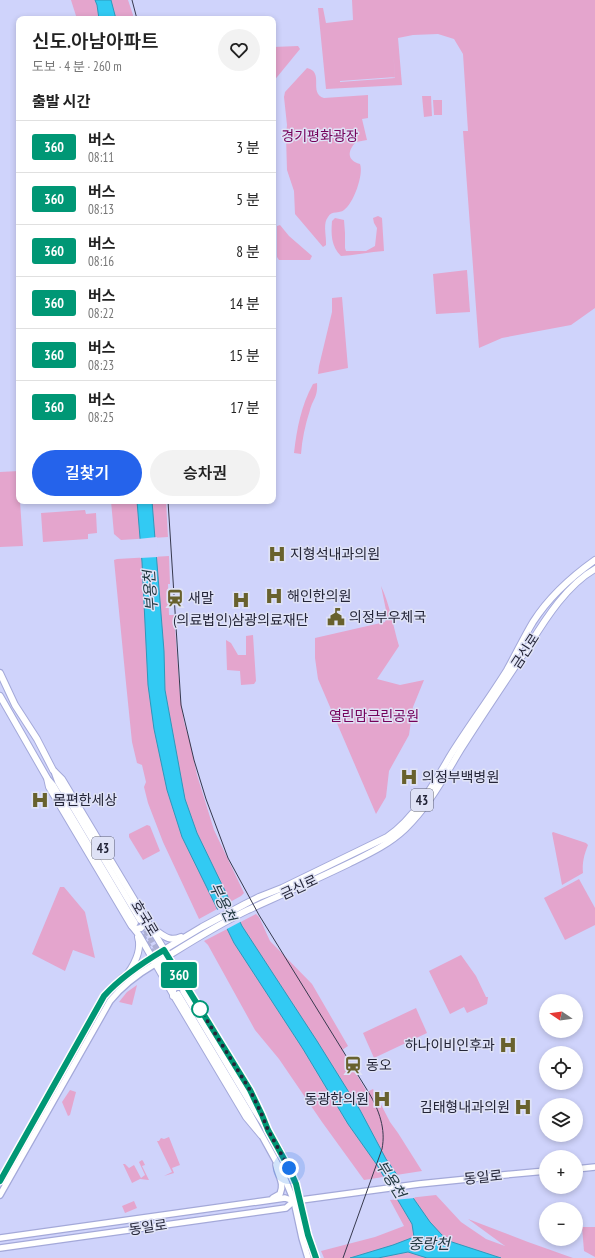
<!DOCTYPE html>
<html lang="ko">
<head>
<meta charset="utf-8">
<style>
  body { margin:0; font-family:"PT Sans Narrow","Noto Sans KR",sans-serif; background:#f2f2f2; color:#222; height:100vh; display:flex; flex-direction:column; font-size:15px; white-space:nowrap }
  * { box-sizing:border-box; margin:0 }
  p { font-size:13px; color:#767676 }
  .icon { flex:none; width:22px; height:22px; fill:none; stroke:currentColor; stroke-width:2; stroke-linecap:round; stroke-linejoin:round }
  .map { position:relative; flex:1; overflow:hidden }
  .details { position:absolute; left:16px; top:16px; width:260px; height:488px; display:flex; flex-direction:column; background:#fff; border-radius:8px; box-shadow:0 2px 6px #0003 }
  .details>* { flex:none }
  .badge { padding:0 8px; border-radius:3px; font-size:14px; line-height:26px }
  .needle { width:26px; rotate:283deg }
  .buttons { position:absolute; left:539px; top:994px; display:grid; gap:8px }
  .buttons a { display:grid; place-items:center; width:44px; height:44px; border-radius:50%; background:#fff; box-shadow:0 2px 6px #0003; font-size:20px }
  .you { position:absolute; width:20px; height:20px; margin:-10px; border:3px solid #fff; border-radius:50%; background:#1a73e8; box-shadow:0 0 0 6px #1a73e833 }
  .map>.badge { position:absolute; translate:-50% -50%; box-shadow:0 0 0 2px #fff }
  h2 { padding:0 16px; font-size:15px; line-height:36px }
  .round { display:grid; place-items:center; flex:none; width:42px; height:42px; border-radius:21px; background:#f2f2f2 }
  .summary { display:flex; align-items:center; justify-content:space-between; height:68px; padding:0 16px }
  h1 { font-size:19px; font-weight:600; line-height:30px }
  .action { display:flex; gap:8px; margin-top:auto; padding:8px 16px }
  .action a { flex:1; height:46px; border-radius:24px; background:#2563eb; color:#fff; font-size:16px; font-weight:600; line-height:46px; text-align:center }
  .action a+a { background:#f2f2f2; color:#222 }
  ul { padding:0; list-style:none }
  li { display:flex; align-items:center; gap:12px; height:52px; padding:0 16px; border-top:1px solid #e0e0e0 }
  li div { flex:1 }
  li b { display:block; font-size:15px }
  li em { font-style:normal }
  li .badge { min-width:44px; font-weight:700; text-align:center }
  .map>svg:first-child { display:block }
  .green { fill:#e4a5cd; fill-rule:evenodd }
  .water { fill:#32caf3; stroke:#2e98bb }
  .pier { fill:#cfd3fb }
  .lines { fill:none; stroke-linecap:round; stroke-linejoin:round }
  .secondary-tunnel { stroke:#adb0d4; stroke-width:5.5; stroke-dasharray:5.5 3; stroke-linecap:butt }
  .secondary-casing { stroke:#a4a9d9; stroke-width:8 }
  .primary-casing { stroke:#a4a9d9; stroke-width:8 }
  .secondary { stroke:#fff; stroke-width:5.5 }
  .primary { stroke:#fff; stroke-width:6 }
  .tram { stroke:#37394e; stroke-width:1 }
  .line-casing { stroke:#fff; stroke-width:9 }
  .line { stroke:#009775; stroke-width:6 }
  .walk { stroke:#242538; stroke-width:4; stroke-dasharray:0 7.2 }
  .stop-dot { fill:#fff; stroke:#009775; stroke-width:2 }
  .labels { text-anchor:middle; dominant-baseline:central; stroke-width:3; stroke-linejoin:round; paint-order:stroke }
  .shield { fill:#dfe2f6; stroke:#5c5e71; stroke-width:1 }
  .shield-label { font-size:13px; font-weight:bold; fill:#242538 }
  .park-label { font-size:14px; fill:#75025b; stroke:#dfe2f6 }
  .poi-label { font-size:14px; fill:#242538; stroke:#dfe2f6; text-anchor:start }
  .street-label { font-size:14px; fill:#242538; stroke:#dfe2f6 }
  .water-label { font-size:15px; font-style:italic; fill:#213840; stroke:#dfe2f6 }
</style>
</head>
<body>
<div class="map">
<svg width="595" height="1258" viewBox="0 0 595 1258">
  <rect width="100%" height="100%" fill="#cfd3fb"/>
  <g class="green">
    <path d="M 71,0 L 128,0 L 133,15 L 133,19 L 77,19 Z"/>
    <path d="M 352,0 L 595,0 L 595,308 L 571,325 L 502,338 L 479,348 L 463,131 L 468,131 L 463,54 L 454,39 L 438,34 L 413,35 L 398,38 L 402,85 L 326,89 L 318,8 L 323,8 L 326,23 L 353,20 ZM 393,48 L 395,78 L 340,82 L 340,81 L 395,77 Z"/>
    <path d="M 298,46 L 300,49 L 273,82 L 273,47 Z"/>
    <path d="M 307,68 C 325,72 308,93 324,98 L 368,95 L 368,118 L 362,119 L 367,140 L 356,142 C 348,150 346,160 360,164 C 364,175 353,204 344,210 C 339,214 332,210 328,217 C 323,223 326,234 326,242 L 326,245 L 323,247 L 295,214 L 294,191 L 287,170 L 286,136 L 287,125 L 284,97 L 285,92 Z"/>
    <path d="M 422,96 L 431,96 L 432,116 L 424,117 Z"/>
    <path d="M 433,100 L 442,100 L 442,115 L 434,115 Z"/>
    <path d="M 378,216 L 382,218 L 384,251 C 370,252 356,255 341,256 C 331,246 331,234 332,221 L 335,218 L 344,220 L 345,233 L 345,248 L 346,251 L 366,251 L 375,246 L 377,228 L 374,223 L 373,218 Z"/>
    <path d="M 280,225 L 289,236 L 312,256 L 310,260 L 279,260 L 277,257 L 277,226 Z"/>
    <path d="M 467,270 L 470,312 L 436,314 L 433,274 Z"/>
    <path d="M 342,297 L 348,368 L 318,374 L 319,366 L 332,312 L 332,298 Z"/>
    <path d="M 317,383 C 318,397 313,399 310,410 C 305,425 302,440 301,454 L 294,453 C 297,428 301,406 313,384 Z"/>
    <path d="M 19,471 L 19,501 L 20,501 L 23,546 L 0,547 L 0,472 Z"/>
    <path d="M 111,501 L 166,501 L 168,537 L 121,540 L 114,534 Z"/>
    <path d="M 85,510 L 86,514 L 96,513 L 97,533 L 88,534 L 88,539 L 43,542 L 41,513 Z"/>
    <path d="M 169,556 L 170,584 L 168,584 L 169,615 L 174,615 L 180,695 L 184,722 L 190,742 L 197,775 L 214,830 L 244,893 L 241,896 L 199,919 L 163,842 L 148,803 L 144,787 L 146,782 L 142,765 L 137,763 L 132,742 L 126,683 L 114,560 L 117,559 Z"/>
    <path d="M 381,586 C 390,605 393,626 399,646 L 377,679 L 400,685 L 424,680 L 413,707 L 409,735 L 389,771 L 386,797 L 376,814 L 318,679 L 315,658 L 315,638 L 385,622 L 387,615 Z"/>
    <path d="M 253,635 L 256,681 L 254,684 L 241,685 L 240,671 L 227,670 L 226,640 L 231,643 L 238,655 L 246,655 L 246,636 Z"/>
    <path d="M 147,825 L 150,826 L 160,851 L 143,860 L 129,837 L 129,834 Z"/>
    <path d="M 553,832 L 586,843 L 588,845 C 584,855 582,863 583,873 L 562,885 L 552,833 Z"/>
    <path d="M 579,879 L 595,908 L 595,925 L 565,940 L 544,898 Z"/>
    <path d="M 60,887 L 64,887 L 85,912 L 95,958 L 73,950 L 65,971 L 32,954 Z"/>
    <path d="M 256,914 L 259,917 L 270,941 L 312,984 L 348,1046 L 342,1050 L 367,1092 L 373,1089 L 390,1122 L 398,1133 L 422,1171 L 364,1180 L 322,1122 L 279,1059 L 255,1030 L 208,945 L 204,941 Z"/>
    <path d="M 461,955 L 476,976 L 486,997 L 488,997 L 487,1004 L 467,1013 L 464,1007 L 450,1014 L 429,971 Z"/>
    <path d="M 137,985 L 132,1005 L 119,1002 L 127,992 Z"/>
    <path d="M 416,1008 L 427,1033 L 374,1058 L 363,1033 Z"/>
    <path d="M 70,1090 L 76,1092 L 70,1115 L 68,1116 L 62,1102 Z"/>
    <path d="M 169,1137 L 180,1165 L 172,1168 L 174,1173 L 164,1176 L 172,1172 L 157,1141 L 159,1141 L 161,1138 L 164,1139 Z"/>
    <path d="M 142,1160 L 143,1161 L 145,1165 L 142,1166 L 149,1180 L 140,1179 L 132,1183 L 123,1164 L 125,1164 L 129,1168 L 134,1165 L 141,1178 L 145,1175 L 139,1162 Z"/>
    <path d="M 436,1195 L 461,1222 L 486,1239 L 505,1246 L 468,1219 L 528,1242 L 573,1258 L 324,1258 L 321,1251 L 375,1237 L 404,1226 L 390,1200 Z"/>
    <path d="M 134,1201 L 137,1208 L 125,1213 L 122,1206 Z"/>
    <path d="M 582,1227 L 595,1227 L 595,1257 L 584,1251 Z"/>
  </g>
  <g class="water">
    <path d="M 95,0 L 111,0 L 116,19 L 99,19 L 97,5 Z"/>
    <path d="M 137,501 L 152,501 L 164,651 L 165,690 L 185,799 L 197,833 L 242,926 L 317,1041 L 360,1110 L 386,1159 L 430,1222 L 442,1235 L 452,1242 L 501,1258 L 427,1258 L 408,1252 L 378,1258 L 350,1258 L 393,1245 L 414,1237 L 412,1224 L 377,1165 L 348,1124 L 303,1049 L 234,943 L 182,837 L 167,790 L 154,729 L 148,685 L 142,562 Z"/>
  </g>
  <g class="pier">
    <path d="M 157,537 L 158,557 L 140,558 L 138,539 Z"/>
    <path d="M 233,901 L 242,921 L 225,930 L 215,911 Z"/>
    <path d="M 399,1175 L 415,1198 L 394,1200 L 381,1177 Z"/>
  </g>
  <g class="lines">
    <g class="secondary-tunnel">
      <path d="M 141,923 L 182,989"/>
      <path d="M 142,935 L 178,994"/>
    </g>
    <g class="secondary-casing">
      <g id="secondary">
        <path d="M 54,771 L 58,782 L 140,920"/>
        <path d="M 47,778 L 53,785 L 135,923"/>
        <path d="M 183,991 L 255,1111 C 270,1134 287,1158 295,1184 C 303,1208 305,1235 316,1258"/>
        <path d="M 178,994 L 250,1114 L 282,1172 L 294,1201 L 302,1238 L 308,1258"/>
        <path d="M 576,1169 L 595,1167"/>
        <path d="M 0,1181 L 104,996 L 122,978 L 152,957"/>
        <path d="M 0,1195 L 110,1001 C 123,985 138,974 155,964"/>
        <path d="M 273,1198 L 280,1194 C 285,1182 278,1177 276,1165"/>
        <path d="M 0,1238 L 285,1198 L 294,1201 L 419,1184 L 478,1178 L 482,1177 L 546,1171"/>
        <path d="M 0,1248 L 286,1208 L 294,1201"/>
      </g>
    </g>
    <g class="primary-casing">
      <g id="primary">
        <path d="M 0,673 L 15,705 L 37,739 L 53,770 L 62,779 L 168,956 L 250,1091 L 262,1115 L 268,1131"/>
        <path d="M 0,696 L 47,778 L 49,787 L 131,925 L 139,935 L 174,996 L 246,1117 L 261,1135"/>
        <path d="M 132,926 L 137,929 L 141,928 L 145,923 L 145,917"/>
        <path d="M 154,929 C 164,936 169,942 181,937"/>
        <path d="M 152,957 L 202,927 L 245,904 L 259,897 L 282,888 L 387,837 C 414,819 434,784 450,756 C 468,727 489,699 507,670 C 516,654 524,637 533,622 C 549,597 571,577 595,560"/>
        <path d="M 155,964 C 186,945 215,926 248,910 C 281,895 315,880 348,864 C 368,854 388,845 405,829 C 429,806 444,777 461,749 C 483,714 507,679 530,644 C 546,618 568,584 595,569"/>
        <path d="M 128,973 C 135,963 142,950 138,937"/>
        <path d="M 173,996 L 173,990 L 176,986 L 182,984 L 186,987"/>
      </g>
    </g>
    <use href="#secondary" class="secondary"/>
    <use href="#primary" class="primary"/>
    <g class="tram">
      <path d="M 132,0 L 137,19"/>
      <path d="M 168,501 L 181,705 L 194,760 L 206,799 L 228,858 L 259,915 L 369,1093 C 379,1110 386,1129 382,1149 L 343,1258"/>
    </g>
  </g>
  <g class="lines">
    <g class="line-casing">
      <path id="line" d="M 0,1181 L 104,996 C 121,977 142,963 164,950 L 250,1090 L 262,1115 L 268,1130 L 289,1168 L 296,1184 L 308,1235 L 316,1258"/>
    </g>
    <use href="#line" class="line"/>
    <path class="walk" d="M 200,1009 L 250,1090 L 262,1115 L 268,1130 L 289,1168"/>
  </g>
  <defs>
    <g id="hospital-bare" transform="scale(1.38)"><path d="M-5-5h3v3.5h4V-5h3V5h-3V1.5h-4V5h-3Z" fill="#68612d" stroke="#dfe2f6" stroke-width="2.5" paint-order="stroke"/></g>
    <g id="station-bare" transform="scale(1.38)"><path d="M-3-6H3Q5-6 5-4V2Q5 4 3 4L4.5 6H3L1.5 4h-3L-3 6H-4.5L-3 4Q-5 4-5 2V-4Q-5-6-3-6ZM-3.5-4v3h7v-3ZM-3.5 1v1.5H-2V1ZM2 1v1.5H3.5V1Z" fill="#68612d" stroke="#dfe2f6" stroke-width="2.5" paint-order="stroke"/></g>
    <g id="civic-bare" transform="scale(1.38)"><path d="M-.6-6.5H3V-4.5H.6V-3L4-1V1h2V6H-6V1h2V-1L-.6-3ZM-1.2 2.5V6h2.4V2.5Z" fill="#68612d" stroke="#dfe2f6" stroke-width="2.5" paint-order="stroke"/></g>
  </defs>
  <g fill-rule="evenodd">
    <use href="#hospital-bare" x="277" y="554"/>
    <use href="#hospital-bare" x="274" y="596"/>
    <use href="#station-bare" x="175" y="598"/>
    <use href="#hospital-bare" x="241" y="600"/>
    <use href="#civic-bare" x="336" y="617"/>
    <use href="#hospital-bare" x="409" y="777"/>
    <use href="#hospital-bare" x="40" y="800"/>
    <use href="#hospital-bare" x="508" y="1045"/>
    <use href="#station-bare" x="353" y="1065"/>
    <use href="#hospital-bare" x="382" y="1099"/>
    <use href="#hospital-bare" x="523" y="1107"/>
  </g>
  <circle class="stop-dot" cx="200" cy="1009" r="8"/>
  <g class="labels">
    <g class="shield">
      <rect x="411" y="789" width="22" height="22" rx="3"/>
      <rect x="92" y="837" width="22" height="22" rx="3"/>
    </g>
    <g class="shield-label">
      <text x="422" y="800">43</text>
      <text x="103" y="848">43</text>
    </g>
    <g class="park-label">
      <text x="320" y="136">경기평화광장</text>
      <text x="374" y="716">열린맘근린공원</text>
    </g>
    <g class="poi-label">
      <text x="290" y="554">지형석내과의원</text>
      <text x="287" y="596">해인한의원</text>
      <text x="188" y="598">새말</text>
      <text x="349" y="617">의정부우체국</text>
      <text x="241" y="620" text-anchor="middle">(의료법인)삼광의료재단</text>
      <text x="422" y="777">의정부백병원</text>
      <text x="53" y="800">몸편한세상</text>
      <text x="495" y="1045" text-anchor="end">하나이비인후과</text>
      <text x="366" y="1065">동오</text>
      <text x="369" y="1099" text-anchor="end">동광한의원</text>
      <text x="510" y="1107" text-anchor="end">김태형내과의원</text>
    </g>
    <g class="street-label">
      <text transform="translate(525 651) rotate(-57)">금신로</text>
      <text transform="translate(299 887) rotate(-25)">금신로</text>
      <text transform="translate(145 918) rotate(59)">호국로</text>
      <text transform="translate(483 1177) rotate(-6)">동일로</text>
      <text transform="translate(148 1227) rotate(-8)">동일로</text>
    </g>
    <g class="water-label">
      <text transform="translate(150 591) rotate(-94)">부용천</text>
      <text transform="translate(223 902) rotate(64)">부용천</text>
      <text transform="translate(391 1179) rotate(58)">부용천</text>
      <text x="429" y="1243">중랑천</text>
    </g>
  </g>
</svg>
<div class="buttons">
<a><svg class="needle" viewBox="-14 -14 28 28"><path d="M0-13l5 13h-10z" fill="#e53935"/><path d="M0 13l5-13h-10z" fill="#767676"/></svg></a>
<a><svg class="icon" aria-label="locate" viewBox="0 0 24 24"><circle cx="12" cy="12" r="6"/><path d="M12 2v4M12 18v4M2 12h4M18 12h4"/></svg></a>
<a><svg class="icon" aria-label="layers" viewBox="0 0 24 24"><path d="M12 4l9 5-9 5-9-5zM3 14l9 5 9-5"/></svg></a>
<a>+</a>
<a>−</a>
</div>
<div class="you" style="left:289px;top:1168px"></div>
<b class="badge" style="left:179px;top:975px;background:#009775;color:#fff">360</b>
<section class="details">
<div class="summary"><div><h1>신도.아남아파트</h1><p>도보 · 4 분 · 260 m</p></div><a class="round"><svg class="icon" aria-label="heart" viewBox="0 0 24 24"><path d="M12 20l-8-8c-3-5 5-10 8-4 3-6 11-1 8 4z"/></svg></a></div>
<h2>출발 시간</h2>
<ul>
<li><span class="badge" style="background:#009775;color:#fff">360</span><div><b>버스</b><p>08:11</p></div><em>3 분</em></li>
<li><span class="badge" style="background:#009775;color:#fff">360</span><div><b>버스</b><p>08:13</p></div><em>5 분</em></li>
<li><span class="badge" style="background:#009775;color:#fff">360</span><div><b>버스</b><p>08:16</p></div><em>8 분</em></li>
<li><span class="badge" style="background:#009775;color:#fff">360</span><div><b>버스</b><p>08:22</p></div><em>14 분</em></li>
<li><span class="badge" style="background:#009775;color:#fff">360</span><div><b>버스</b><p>08:23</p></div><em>15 분</em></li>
<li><span class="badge" style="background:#009775;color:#fff">360</span><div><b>버스</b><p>08:25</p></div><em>17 분</em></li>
</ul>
<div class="action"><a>길찾기</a><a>승차권</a></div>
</section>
</div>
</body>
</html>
